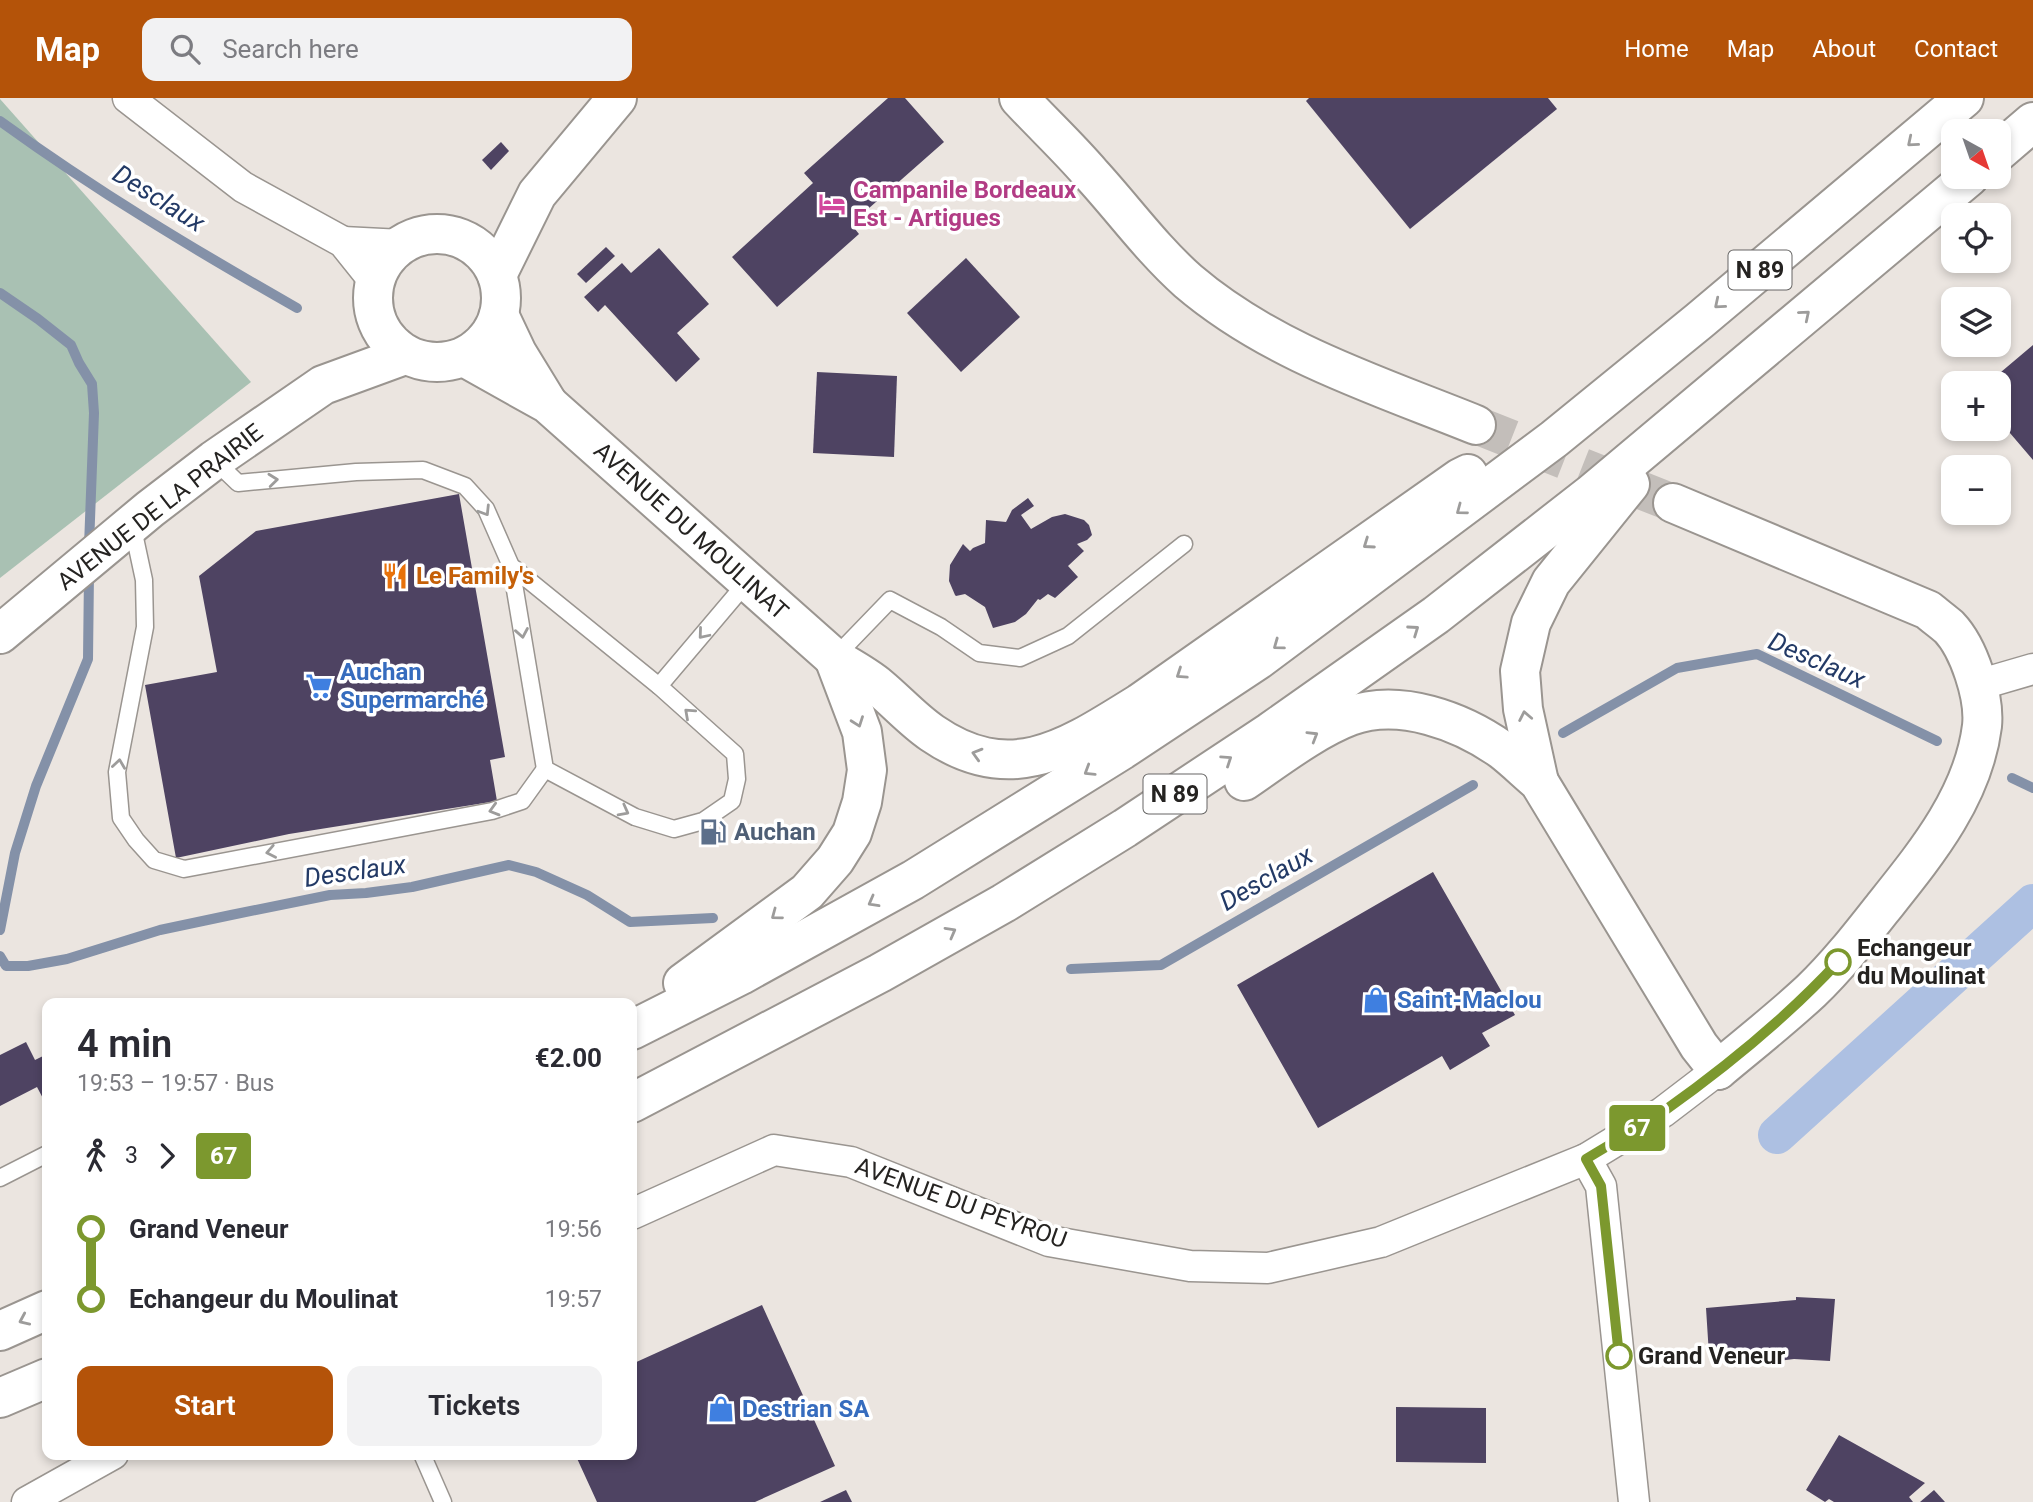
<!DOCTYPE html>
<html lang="en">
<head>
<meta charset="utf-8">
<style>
  body { margin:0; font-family:Roboto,sans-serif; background:#f2f2f3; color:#2b2b33; height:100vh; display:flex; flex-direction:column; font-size:26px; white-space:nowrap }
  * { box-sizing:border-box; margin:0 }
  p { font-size:23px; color:#7c7c81 }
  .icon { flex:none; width:38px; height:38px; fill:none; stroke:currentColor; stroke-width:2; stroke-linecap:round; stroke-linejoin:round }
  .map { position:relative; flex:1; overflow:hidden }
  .details { position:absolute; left:42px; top:900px; width:595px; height:462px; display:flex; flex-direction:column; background:#fff; border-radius:14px; box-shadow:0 4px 10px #0003 }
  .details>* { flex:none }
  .badge { padding:0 14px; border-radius:5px; font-size:24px; line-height:46px }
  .needle { width:46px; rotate:140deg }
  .fabs { position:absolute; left:1941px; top:21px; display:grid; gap:14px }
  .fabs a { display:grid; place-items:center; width:70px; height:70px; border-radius:14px; background:#fff; box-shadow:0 4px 10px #0003; font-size:35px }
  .map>.badge { position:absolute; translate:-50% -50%; box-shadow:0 0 0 4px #fff }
  .legs { display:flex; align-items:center; gap:10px; height:77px; padding:0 35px; font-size:23px }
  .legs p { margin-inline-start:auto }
  .overview { display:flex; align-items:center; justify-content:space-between; height:119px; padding:0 35px }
  h1 { font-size:38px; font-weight:600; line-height:52px }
  .cta { display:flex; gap:14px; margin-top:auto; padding:14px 35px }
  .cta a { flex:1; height:80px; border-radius:14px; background:#b45309; color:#fff; font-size:28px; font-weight:600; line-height:80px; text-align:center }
  .cta a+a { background:#f2f2f3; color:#2b2b33 }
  ul { padding:0 35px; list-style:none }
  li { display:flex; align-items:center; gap:24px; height:70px; font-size:26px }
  li i { display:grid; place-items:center; width:10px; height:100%; margin:0 9px; background:currentColor }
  li i::after { content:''; width:18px; height:18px; margin:-9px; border:5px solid; border-radius:50%; background:#fff }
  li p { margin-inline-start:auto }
  li:first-child i { background:linear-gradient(#0000 50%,currentColor 0) }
  li:last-child i { background:linear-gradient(currentColor 50%,#0000 0) }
  header { display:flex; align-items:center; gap:42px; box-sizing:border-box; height:98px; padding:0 35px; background:#b45309; color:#fff }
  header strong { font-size:33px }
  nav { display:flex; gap:38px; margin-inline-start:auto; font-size:24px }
  .search { width:490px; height:63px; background:#f2f2f3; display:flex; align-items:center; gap:18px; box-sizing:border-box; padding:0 24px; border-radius:14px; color:#7c7c81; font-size:26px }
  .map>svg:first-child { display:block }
  .green { fill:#a9c1b3 }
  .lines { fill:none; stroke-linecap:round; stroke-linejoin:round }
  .stream { stroke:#8491a8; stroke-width:10 }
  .canal { stroke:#adc0e2; stroke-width:38 }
  .building { fill:#4e4362 }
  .secondary-tunnel { stroke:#c3beba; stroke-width:38; stroke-dasharray:38 19; stroke-linecap:butt }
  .lane-casing { stroke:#9a9590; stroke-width:19 }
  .street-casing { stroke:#9a9590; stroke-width:33 }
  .secondary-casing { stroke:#9a9590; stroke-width:42 }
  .highway-casing { stroke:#9a9590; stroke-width:42 }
  .lane { stroke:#fff; stroke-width:16 }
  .street { stroke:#fff; stroke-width:30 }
  .secondary { stroke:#fff; stroke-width:38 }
  .highway { stroke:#fff; stroke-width:38 }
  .oneway { stroke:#9d9c9b }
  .line-1-casing { stroke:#fff; stroke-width:16 }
  .line-1 { stroke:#7c982e; stroke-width:10 }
  .stop-1-dot { fill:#fff; stroke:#7c982e; stroke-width:3.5 }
  .labels { text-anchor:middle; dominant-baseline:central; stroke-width:7; stroke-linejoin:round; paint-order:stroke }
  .shield { fill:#fff; stroke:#666564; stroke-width:2 }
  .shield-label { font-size:23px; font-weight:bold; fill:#252321 }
  .hotel-label { font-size:24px; font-weight:bold; fill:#b23c85; stroke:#fff; text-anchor:start }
  .street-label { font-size:24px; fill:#252321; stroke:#fff }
  .food-label { font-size:24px; font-weight:bold; fill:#c56008; stroke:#fff; text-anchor:start }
  .shop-label { font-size:24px; font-weight:bold; fill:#366cbe; stroke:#fff; text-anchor:start }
  .service-label { font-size:24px; font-weight:bold; fill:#4e5e75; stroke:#fff; text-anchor:start }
  .stop-label { font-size:24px; font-weight:bold; fill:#252321; stroke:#fff; text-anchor:start }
  .water-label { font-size:26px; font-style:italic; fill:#233a66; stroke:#fff }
</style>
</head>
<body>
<header>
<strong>Map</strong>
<div class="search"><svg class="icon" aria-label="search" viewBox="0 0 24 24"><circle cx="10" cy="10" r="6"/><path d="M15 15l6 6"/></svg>Search here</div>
<nav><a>Home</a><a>Map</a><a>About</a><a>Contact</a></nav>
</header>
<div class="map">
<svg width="2033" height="1404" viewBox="0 0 2033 1404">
  <rect width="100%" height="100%" fill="#ebe5e0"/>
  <path class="green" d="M 0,1 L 251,284 L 0,480 Z"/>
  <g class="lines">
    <g class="stream">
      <path d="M 0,23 C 95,92 195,152 297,210"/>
      <path d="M 0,195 L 38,221 L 71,247 L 79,265 L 92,286 L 94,315 L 89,448"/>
      <path d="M 1563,635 L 1677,570 L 1757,556 L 1937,643"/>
      <path d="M 2012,680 L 2033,690"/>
      <path d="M 0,832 L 15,755 L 36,688 L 88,561 L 89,475"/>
      <path d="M 0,858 L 6,868 L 28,868 L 67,861 L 160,832 L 231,817 L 330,797 L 366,795 L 412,789 L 509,767 L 536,774 L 587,797 L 630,824 L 713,820"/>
      <path d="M 1071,871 L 1161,867 L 1473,687"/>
    </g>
    <path class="canal" d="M 1777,1037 L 2033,805"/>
  </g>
  <g class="building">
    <path d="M 888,0 L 905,0 L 944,44 L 851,126 L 859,136 L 777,209 L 732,159 L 813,85 L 804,75 Z"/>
    <path d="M 1309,0 L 1548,0 L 1557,11 L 1410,131 L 1306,3 Z"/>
    <path d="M 501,44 L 509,53 L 491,72 L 482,62 Z"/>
    <path d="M 606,149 L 615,158 L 586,185 L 577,176 Z"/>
    <path d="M 659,150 L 709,206 L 677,235 L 700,261 L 676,284 L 605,207 L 598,214 L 584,199 L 622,165 L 631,175 Z"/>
    <path d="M 966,160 L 1020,219 L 961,274 L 907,215 Z"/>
    <path d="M 2033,247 L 2033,362 L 1998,321 L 1998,285 L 1988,285 Z"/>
    <path d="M 817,274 L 897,278 L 894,359 L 813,355 Z"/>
    <path d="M 459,396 L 505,659 L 490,662 L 497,703 L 289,736 L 176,760 L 145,587 L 217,574 L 199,478 L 256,433 Z"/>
    <path d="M 1028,400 L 1034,408 L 1021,417 L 1031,431 L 1052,419 L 1065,416 L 1084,422 L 1089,427 L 1092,437 L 1087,442 L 1077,446 L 1084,453 L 1068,468 L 1078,479 L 1055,500 L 1048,496 L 1040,502 L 1038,501 L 1026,516 L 1015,524 L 993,530 L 985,509 L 965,496 L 956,498 L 955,497 L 949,483 L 950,467 L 963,446 L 970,453 L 973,450 L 985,445 L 986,422 L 1006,424 L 1012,412 Z"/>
    <path d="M 1433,774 L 1515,917 L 1482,935 L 1490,948 L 1450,972 L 1442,958 L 1318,1030 L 1237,887 Z"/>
    <path d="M 26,944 L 35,962 L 47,956 L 47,1008 L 37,989 L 0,1008 L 0,957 Z"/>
    <path d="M 1796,1199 L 1835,1201 L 1830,1263 L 1794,1261 L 1727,1269 L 1727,1255 L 1709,1257 L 1706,1210 L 1796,1202 Z"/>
    <path d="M 762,1207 L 835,1368 L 755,1404 L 597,1404 L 575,1356 L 632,1356 L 632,1266 Z"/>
    <path d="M 1396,1309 L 1486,1310 L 1486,1365 L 1396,1364 Z"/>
    <path d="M 1839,1337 L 1925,1385 L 1909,1399 L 1913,1404 L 1834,1404 L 1829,1401 L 1825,1404 L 1806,1392 Z"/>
    <path d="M 846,1392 L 852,1404 L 820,1404 Z"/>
    <path d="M 1934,1392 L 1945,1404 L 1920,1404 Z"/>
  </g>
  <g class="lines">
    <path class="secondary-tunnel" d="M 1476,327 L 1673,405"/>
    <g class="lane-casing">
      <g id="lane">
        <path d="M 214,362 L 238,385 L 356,374 L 423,372 L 465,388 L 486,411 L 511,468 L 545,671 L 635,719 L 674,731 L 703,723 L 732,703 L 737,681 L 735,656 L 659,588 L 511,468"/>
        <path d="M 132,426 L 144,482 L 145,529 L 117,674 L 121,720 L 136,742 L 154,762 L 184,771 L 492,713 L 522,703 L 545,671"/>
        <path d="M 834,560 L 890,502 L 941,529 L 979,555 L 1020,560 L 1068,538 L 1184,446"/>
        <path d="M 659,588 L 747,484"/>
        <path d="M 0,1080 L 47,1056"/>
        <path d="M 422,1356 L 443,1404"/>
      </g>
    </g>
    <g class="street-casing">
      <g id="street">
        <path d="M 128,0 L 243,89 L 343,144 L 375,184"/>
        <path d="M 343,144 L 402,147"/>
        <path d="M 1978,587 L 2033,571"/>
        <path d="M 1586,1061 L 1601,1088 L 1634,1404"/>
        <path d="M 632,1116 L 774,1052 L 851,1064 L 1049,1143 L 1190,1168 L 1268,1170 L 1381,1144 L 1586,1061 L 1663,1014 L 1718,972"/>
        <path d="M 27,1404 L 113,1356"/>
      </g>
    </g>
    <g class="secondary-casing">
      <g id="secondary">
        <path d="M 1019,0 C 1043,26 1069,50 1092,77 C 1124,112 1152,151 1188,183 C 1271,254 1377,287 1476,327"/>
        <circle cx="437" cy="200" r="64"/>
        <path d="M 497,177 L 537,96 L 617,0"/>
        <path d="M 499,217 L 517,255 L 547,304"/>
        <path d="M 464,259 L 548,306 L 834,560"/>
        <path d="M 1673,405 L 1928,512 C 1935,518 1942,523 1949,529 C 1969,550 1985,599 1982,628 C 1973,700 1924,758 1881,812 C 1859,840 1837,868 1811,893 C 1781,921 1749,946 1718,972"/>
        <path d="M 0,536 L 150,411 L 214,362 L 323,287 L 405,257"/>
      </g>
    </g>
    <g class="highway-casing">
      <g id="highway">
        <path d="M 1998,54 L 2033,24"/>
        <path d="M 834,560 C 849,569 866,578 879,589 C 897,604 913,622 932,635 C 1012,690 1069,649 1140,605 L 1460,380 L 1468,376"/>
        <path d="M 1244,683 C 1275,662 1315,631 1350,618 C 1400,600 1461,623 1502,652 C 1515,662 1527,674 1539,684 L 1699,948 L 1718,972"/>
        <path d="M 1539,684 L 1523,611 L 1520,573 L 1531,525 L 1551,484 L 1630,386"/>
        <path d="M 683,885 L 807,794 L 835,762 L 852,735 L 862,704 L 867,672 L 862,634 L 834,560"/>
        <path d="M 632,932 L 741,877 L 913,782 L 1122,652 L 1258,562 L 1554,341 L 1699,223 L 1964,0"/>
        <path d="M 632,1005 L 880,875 L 1004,805 L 1125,730 L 1270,634 L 1436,517 L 1591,396 L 1969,79"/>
        <path d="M 0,1233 L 47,1212"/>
        <path d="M 0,1300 L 47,1280"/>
      </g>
    </g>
    <use href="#lane" class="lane"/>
    <use href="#street" class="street"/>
    <use href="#secondary" class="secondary"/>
    <use href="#highway" class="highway"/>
  </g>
  <defs><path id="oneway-chevron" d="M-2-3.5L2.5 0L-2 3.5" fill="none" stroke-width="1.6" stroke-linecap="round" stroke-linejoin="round" transform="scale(1.75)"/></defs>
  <g class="oneway">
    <use href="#oneway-chevron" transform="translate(1912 44) rotate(140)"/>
    <use href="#oneway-chevron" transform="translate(1719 206) rotate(140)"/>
    <use href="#oneway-chevron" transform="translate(1805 217) rotate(-40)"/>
    <use href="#oneway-chevron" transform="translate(273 382) rotate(-6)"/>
    <use href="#oneway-chevron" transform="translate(1461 412) rotate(143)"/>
    <use href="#oneway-chevron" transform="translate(485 413) rotate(58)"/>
    <use href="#oneway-chevron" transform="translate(1368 446) rotate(145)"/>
    <use href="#oneway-chevron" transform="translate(1414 532) rotate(-35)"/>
    <use href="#oneway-chevron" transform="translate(522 535) rotate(80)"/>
    <use href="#oneway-chevron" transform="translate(703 536) rotate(130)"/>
    <use href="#oneway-chevron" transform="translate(1278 547) rotate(144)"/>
    <use href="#oneway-chevron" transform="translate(1181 576) rotate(146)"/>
    <use href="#oneway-chevron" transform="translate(689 615) rotate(-138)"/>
    <use href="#oneway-chevron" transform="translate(1525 618) rotate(-101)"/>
    <use href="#oneway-chevron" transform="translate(858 624) rotate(70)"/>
    <use href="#oneway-chevron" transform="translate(1313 638) rotate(-31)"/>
    <use href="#oneway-chevron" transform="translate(977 656) rotate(-164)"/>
    <use href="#oneway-chevron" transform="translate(1227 662) rotate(-34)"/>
    <use href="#oneway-chevron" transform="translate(119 666) rotate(-82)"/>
    <use href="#oneway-chevron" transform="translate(1089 673) rotate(148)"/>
    <use href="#oneway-chevron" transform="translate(494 712) rotate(164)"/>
    <use href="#oneway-chevron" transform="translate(624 713) rotate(28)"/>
    <use href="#oneway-chevron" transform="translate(271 754) rotate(169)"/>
    <use href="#oneway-chevron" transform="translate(873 804) rotate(151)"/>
    <use href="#oneway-chevron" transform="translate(776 817) rotate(143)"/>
    <use href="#oneway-chevron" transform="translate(951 834) rotate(-29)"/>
    <use href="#oneway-chevron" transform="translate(24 1222) rotate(156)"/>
  </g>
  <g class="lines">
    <g class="line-1-casing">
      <path id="line-1" d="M 1619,1258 L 1601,1088 L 1586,1061 C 1612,1045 1639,1030 1664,1013 C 1723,971 1789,917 1838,864"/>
    </g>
    <use href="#line-1" class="line-1"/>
  </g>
  <defs>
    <g id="hotel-bare" transform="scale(2.1)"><path d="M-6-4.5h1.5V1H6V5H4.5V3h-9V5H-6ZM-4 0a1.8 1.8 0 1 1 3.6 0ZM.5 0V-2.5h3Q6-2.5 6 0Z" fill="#d1479c" stroke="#fff" stroke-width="2.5" paint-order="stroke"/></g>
    <g id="restaurant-bare" transform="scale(2.1)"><path d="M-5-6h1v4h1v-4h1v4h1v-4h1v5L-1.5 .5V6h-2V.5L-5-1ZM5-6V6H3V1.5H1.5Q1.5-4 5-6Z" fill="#e8710a" stroke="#fff" stroke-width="2.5" paint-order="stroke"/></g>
    <g id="supermarket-bare" transform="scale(2.1)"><path d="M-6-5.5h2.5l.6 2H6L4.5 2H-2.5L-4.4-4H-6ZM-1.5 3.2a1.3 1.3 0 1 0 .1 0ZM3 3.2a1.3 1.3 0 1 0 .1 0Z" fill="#3f7fe0" stroke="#fff" stroke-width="2.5" paint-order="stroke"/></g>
    <g id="fuel-bare" transform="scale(2.1)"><path d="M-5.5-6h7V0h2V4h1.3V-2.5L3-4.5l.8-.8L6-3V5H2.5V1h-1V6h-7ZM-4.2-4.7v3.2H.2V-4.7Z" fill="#5c6f8a" stroke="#fff" stroke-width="2.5" paint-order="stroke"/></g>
    <g id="shop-bare" transform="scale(2.1)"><path d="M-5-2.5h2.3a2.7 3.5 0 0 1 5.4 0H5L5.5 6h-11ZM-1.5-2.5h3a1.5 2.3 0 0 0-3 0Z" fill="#3f7fe0" stroke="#fff" stroke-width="2.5" paint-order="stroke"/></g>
  </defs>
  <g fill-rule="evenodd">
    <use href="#hotel-bare" x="832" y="106"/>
    <use href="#restaurant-bare" x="395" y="478"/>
    <use href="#supermarket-bare" x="319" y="588"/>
    <use href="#fuel-bare" x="713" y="734"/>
    <use href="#shop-bare" x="1376" y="902"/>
    <use href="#shop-bare" x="721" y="1311"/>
  </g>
  <g class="stop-1-dot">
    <circle cx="1838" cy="864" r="12"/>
    <circle cx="1619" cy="1258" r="12"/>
  </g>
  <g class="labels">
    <g class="shield">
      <rect x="1728.5" y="152.5" width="63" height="39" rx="5"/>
      <rect x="1143.5" y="676.5" width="63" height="39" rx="5"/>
    </g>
    <g class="shield-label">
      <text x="1760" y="172">N 89</text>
      <text x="1175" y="696">N 89</text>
    </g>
    <g class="hotel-label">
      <text x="853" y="92">Campanile Bordeaux<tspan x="853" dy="28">Est - Artigues</tspan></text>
    </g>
    <g class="street-label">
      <text transform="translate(160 409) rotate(-38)">AVENUE DE LA PRAIRIE</text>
      <text transform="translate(691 433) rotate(42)">AVENUE DU MOULINAT</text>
      <text transform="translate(961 1105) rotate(20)">AVENUE DU PEYROU</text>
    </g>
    <g class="food-label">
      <text x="416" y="478">Le Family's</text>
    </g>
    <g class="shop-label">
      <text x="340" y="574">Auchan<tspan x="340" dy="28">Supermarché</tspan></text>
      <text x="1397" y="902">Saint-Maclou</text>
      <text x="742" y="1311">Destrian SA</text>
    </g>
    <g class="service-label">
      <text x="734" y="734">Auchan</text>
    </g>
    <g class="stop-label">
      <text x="1857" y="850">Echangeur<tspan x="1857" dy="28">du Moulinat</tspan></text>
      <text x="1638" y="1258">Grand Veneur</text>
    </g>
    <g class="water-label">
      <text transform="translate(159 100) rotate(32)">Desclaux</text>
      <text transform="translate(1817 562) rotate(24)">Desclaux</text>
      <text transform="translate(355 773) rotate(-8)">Desclaux</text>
      <text transform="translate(1266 780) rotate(-30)">Desclaux</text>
    </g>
  </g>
</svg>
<div class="fabs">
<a><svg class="needle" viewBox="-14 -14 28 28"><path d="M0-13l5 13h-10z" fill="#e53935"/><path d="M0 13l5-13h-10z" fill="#7c7c81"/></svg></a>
<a><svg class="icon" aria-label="locate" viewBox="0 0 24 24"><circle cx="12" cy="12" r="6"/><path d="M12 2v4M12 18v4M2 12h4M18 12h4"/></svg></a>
<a><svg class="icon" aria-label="layers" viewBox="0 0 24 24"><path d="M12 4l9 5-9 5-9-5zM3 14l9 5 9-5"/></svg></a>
<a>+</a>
<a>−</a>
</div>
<b class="badge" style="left:1637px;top:1030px;background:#7c982e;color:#fff">67</b>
<section class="details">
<div class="overview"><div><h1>4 min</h1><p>19:53 – 19:57 · Bus</p></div><b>€2.00</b></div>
<div class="legs"><svg class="icon" aria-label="walk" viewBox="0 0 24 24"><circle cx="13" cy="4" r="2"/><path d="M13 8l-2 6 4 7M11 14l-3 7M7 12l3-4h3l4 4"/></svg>3<svg class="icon" aria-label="forward" viewBox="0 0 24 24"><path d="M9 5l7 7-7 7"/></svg><b class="badge" style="background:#7c982e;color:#fff">67</b></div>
<ul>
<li><i style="color:#7c982e"></i><b>Grand Veneur</b><p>19:56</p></li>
<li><i style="color:#7c982e"></i><b>Echangeur du Moulinat</b><p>19:57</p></li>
</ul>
<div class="cta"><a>Start</a><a>Tickets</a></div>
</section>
</div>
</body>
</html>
